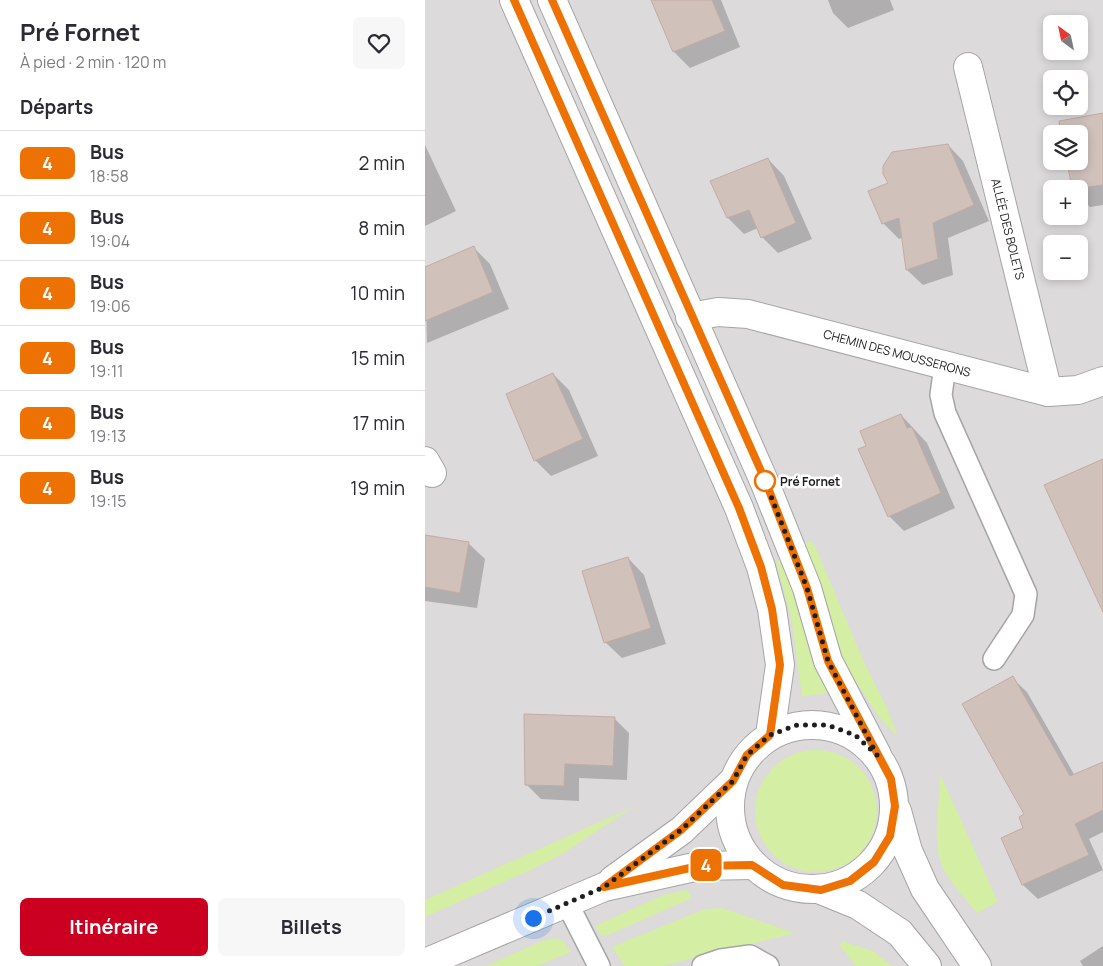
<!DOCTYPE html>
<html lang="fr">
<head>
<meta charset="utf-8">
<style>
  body { margin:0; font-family:Manrope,sans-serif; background:#f7f7f7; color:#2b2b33; height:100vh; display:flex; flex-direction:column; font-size:19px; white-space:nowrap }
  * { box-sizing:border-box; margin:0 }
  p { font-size:16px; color:#7c7c81 }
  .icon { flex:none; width:28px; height:28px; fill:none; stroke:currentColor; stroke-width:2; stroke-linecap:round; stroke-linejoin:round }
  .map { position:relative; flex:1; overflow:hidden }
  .panel { display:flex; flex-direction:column; background:#fff; width:425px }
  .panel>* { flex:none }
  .badge { padding:0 10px; border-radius:8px; font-size:18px; line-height:32px }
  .needle { width:32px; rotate:327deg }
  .buttons { position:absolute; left:618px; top:15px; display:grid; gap:10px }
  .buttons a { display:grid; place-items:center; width:45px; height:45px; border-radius:8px; background:#fff; box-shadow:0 2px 8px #0003; font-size:25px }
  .you { position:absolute; width:25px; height:25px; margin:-12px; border:4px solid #fff; border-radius:50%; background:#1a73e8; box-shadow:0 0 0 8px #1a73e833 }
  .map>.badge { position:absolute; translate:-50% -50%; box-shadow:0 0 0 2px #fff }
  h2 { padding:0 20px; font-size:19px; line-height:45px }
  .round { display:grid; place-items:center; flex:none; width:52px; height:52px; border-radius:8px; background:#f7f7f7 }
  .summary { display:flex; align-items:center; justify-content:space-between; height:85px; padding:0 20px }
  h1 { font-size:24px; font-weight:700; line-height:38px }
  .action { display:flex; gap:10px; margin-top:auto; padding:10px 20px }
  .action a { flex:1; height:58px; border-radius:8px; background:#cb0020; color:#fff; font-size:20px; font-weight:700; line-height:58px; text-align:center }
  .action a+a { background:#f7f7f7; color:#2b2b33 }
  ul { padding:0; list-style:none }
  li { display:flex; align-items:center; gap:15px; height:65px; padding:0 20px; border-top:1px solid #e1e1e2 }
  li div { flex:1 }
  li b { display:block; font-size:19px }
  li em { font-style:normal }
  li .badge { min-width:55px; font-weight:700; text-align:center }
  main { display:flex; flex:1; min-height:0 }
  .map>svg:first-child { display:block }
  .residential { fill:#dcdadb; fill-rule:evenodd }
  .grass { fill:#d4eea4 }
  .shadow { fill:#0003 }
  .building { fill:#d0c1bb; stroke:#c2aca4 }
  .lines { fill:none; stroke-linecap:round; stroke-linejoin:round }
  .service-casing { stroke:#a5a5a5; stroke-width:24 }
  .minor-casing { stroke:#a5a5a5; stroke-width:30 }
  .tertiary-casing { stroke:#a5a5a5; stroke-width:30 }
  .service { stroke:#fff; stroke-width:21 }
  .minor { stroke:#fff; stroke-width:28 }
  .tertiary { stroke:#fff; stroke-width:28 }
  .line-casing { stroke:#fff; stroke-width:11 }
  .line { stroke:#ee7203; stroke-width:8 }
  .walk { stroke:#1e1e1e; stroke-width:5; stroke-dasharray:0 9 }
  .stop-dot { fill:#fff; stroke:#ee7203; stroke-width:2.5 }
  .labels { text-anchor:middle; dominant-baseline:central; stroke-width:5; stroke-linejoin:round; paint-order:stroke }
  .street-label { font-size:12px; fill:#1e1e1e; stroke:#fff }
  .stop-label { font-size:12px; font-weight:bold; fill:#1e1e1e; stroke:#fff; text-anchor:start }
</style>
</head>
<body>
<main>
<section class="panel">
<div class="summary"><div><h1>Pré Fornet</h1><p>À pied · 2 min · 120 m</p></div><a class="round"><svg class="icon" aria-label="heart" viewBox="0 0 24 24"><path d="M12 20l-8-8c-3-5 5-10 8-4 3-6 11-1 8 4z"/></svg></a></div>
<h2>Départs</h2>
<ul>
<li><span class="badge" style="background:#ee7203;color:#fff">4</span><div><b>Bus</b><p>18:58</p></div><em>2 min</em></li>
<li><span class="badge" style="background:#ee7203;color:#fff">4</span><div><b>Bus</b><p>19:04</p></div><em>8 min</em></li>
<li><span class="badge" style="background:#ee7203;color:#fff">4</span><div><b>Bus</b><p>19:06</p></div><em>10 min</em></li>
<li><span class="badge" style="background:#ee7203;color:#fff">4</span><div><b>Bus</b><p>19:11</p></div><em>15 min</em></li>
<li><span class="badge" style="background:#ee7203;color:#fff">4</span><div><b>Bus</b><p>19:13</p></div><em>17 min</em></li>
<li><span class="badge" style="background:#ee7203;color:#fff">4</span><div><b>Bus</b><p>19:15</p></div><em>19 min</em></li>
</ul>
<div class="action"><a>Itinéraire</a><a>Billets</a></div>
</section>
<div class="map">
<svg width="678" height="966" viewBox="0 0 678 966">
  <rect width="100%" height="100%" fill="#f0e9e2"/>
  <path class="residential" d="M 0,0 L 678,0 L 678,966 L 0,966 ZM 626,24 L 654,24 L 654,51 L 626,51 ZM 626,79 L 654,79 L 654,106 L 626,106 ZM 626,134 L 654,134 L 654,161 L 626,161 ZM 626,189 L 654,189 L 654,216 L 626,216 ZM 626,244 L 654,244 L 654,271 L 626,271 Z"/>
  <g class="grass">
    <path d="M 386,542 L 390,546 L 439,662 L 462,708 L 473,737 L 455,718 L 421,667 L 379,543 Z"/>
    <path d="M 360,555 C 365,574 372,593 377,612 C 385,643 384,661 402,690 L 402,693 L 377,697 L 367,623 L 351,562 Z"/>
    <circle cx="391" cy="811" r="61"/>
    <path d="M 515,774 L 573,902 L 552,913 C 541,899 527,885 519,870 C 505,842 516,804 515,774 Z"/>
    <path d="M 208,807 L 139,853 L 108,869 L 0,917 L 0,900 Z"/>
    <path d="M 262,890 L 267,897 L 265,899 L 181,936 L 176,935 L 170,926 L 238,895 Z"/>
    <path d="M 297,908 L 370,933 L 237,966 L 200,966 L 187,947 L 280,909 Z"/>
    <path d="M 129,938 L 137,940 L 146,952 L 111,966 L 61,966 L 117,941 Z"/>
    <path d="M 417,941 L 448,951 L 467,966 L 431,966 L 415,946 Z"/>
  </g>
  <g class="shadow">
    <path d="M 228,0 L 296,0 L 315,47 L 265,68 L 249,52 Z"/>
    <path d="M 403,0 L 465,0 L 469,10 L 423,28 L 408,13 Z"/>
    <path d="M 678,114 L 678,205 L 665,207 L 654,196 L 654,189 L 648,189 L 654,161 L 654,134 Z"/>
    <path d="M 0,145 L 31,211 L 0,226 Z"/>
    <path d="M 523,145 L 538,161 L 564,221 L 523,238 L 528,275 L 498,285 L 482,270 L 478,237 L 474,239 L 458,223 L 465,184 Z"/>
    <path d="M 343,159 L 359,176 L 387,239 L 353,253 L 337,237 L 333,228 L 319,234 L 303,218 Z"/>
    <path d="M 48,247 L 65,264 L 84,309 L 2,343 L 0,268 Z"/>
    <path d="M 128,374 L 144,390 L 173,456 L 126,476 L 110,460 Z"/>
    <path d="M 476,415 L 502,443 L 530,508 L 479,531 L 464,516 L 443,446 Z"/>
    <path d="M 0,536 L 43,543 L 60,559 L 52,608 L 0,601 Z"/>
    <path d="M 203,558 L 219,575 L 241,644 L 197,658 L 180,642 Z"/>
    <path d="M 587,678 L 602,692 L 650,776 L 678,788 L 678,832 L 664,839 L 678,870 L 613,899 L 598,885 L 578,838 L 600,828 L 601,815 Z"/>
    <path d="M 189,718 L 204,733 L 202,780 L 154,778 L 154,801 L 116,799 L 101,784 Z"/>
    <path d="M 678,946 L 678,966 L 658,966 L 655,961 Z"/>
  </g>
  <g class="building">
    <path d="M 226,0 L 287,0 L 300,31 L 248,52 Z"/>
    <path d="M 678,113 L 678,185 L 647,189 L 642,161 L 654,161 L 654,134 L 636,134 L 634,121 Z"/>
    <path d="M 523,144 L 549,205 L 508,223 L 513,259 L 481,270 L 474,218 L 457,224 L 443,191 L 463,183 L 458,174 L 458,166 L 467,152 Z"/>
    <path d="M 343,158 L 371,223 L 336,238 L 324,210 L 302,218 L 285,181 Z"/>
    <path d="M 49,246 L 68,292 L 0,321 L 0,267 Z"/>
    <path d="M 128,373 L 158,439 L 109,461 L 81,394 Z"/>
    <path d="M 476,414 L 482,428 L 487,427 L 516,493 L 463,517 L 433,449 L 441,446 L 435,431 Z"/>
    <path d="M 678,459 L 678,612 L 619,485 Z"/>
    <path d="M 0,535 L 44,542 L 35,593 L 0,587 Z"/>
    <path d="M 203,557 L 226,628 L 179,643 L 157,571 Z"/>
    <path d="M 588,676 L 645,776 L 678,762 L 678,810 L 650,824 L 664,855 L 597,885 L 576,838 L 598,828 L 594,817 L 599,814 L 537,704 Z"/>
    <path d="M 99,714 L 190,717 L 188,766 L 140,764 L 139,786 L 100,785 Z"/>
  </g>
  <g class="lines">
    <g class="service-casing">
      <g id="service">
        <path d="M 520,366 L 516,395 L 520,413 L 601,594 L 598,615 L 569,659"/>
        <path d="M 142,903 L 174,966"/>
        <path d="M 278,966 L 296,960 L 325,956 L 343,966"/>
      </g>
    </g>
    <g class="minor-casing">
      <g id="minor">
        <path d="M 543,67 L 623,392"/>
        <path d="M 265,317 L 293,312 L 323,314 L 623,392 L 653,390 L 678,381"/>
        <path d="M 0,461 L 7,473"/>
      </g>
    </g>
    <g class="tertiary-casing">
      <g id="tertiary">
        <path d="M 89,0 L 314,508 L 336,567 L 347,609 L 355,665 L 345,735"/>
        <path d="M 127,0 L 339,481 L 382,588 L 403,661 L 452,755"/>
        <circle cx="387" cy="807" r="82"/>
        <path d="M 472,811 L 483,851 L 500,889 L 552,966"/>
        <path d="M 188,880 L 257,830 L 308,781"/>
        <path d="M 396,890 L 433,905 L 475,933 L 502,966"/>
        <path d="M 0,963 L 179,887 L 274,866 L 327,865"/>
      </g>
    </g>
    <use href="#service" class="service"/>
    <use href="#minor" class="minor"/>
    <use href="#tertiary" class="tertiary"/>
  </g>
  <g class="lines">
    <g class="line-casing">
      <path id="line" d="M 89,0 L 314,508 L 336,567 L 347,609 L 355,665 L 345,735 L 322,755 L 308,781 L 256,830 L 179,887 L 274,866 L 327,865 L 358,885 L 396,890 L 425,881 L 449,862 L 465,836 L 470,806 L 466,779 L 403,661 L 382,588 L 340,480 L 127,0"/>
    </g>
    <use href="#line" class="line"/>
    <path class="walk" d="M 108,918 L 179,887 L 256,830 L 308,781 L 322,755 L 345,735 L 372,725 L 402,725 L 430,735 L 452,755 L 403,661 L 382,588 L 340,481"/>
  </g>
  <circle class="stop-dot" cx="340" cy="481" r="10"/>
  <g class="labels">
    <g class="street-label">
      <text transform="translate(583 229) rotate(76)">ALLÉE DES BOLETS</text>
      <text transform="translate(472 353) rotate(15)">CHEMIN DES MOUSSERONS</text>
    </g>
    <g class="stop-label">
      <text x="355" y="481">Pré Fornet</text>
    </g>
  </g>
</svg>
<div class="buttons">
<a><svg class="needle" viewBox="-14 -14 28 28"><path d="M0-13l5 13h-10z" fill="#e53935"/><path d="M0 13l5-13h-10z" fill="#7c7c81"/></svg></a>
<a><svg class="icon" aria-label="locate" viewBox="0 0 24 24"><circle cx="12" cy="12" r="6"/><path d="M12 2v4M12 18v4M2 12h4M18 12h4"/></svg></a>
<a><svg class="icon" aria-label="layers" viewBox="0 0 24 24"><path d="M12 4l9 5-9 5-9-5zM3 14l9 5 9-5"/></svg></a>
<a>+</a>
<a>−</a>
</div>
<div class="you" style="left:108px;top:918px"></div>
<b class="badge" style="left:281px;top:865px;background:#ee7203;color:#fff">4</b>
</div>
</main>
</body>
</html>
